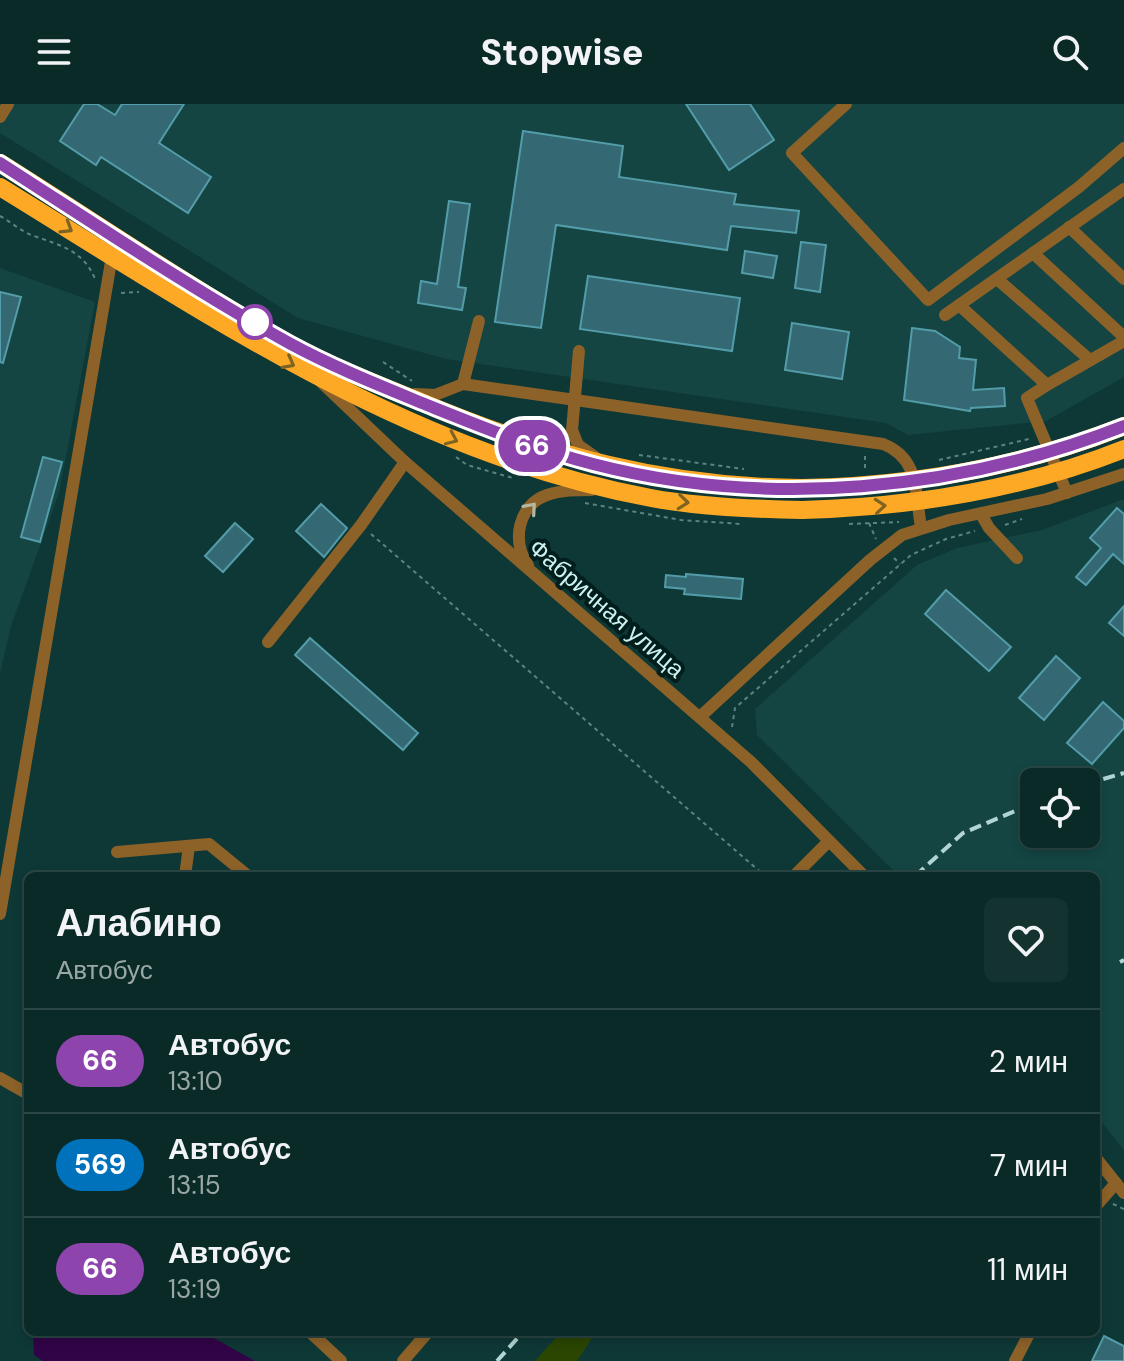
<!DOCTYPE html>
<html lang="ru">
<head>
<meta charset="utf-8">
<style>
  body { margin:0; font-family:"DM Sans",sans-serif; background:#133230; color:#f1f3f6; height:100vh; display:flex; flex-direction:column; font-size:30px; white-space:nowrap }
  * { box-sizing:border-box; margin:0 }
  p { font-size:26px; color:#99a7a8 }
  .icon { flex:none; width:44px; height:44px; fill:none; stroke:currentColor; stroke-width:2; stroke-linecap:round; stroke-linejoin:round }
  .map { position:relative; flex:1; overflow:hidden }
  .drawer { position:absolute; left:24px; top:768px; width:1076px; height:464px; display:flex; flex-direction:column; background:#0a2a28; border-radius:12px; box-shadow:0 4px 12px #0003,0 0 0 2px #2a4645 }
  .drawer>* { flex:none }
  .badge { padding:0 16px; border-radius:26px; font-size:28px; line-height:52px }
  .fabs { position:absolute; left:1020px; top:664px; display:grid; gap:16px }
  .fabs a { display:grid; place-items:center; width:80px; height:80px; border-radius:12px; background:#0a2a28; box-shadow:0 4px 12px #0003,0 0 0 2px #2a4645; font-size:40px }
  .map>.badge { position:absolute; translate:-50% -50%; box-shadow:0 0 0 4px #fff }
  .round { display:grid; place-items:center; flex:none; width:84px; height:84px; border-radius:12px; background:#133230 }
  .summary { display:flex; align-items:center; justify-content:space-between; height:136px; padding:0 32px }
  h1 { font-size:38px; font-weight:800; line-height:60px }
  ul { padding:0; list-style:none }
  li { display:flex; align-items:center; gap:24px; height:104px; padding:0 32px; border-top:2px solid #2a4645 }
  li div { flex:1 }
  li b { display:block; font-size:30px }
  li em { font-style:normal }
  li .badge { min-width:88px; font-weight:700; text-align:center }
  header { display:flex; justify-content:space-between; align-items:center; height:104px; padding:0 32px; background:#0a2a28; font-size:36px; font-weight:800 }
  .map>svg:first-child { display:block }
  .built { fill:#144543; fill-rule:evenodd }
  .green { fill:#2a4601 }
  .water { fill:#310447 }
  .building { fill:#346872; stroke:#539ca9; stroke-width:2 }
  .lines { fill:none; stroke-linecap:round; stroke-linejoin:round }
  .path { stroke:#5b8381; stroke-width:2; stroke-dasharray:4 4; stroke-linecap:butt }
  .minor { stroke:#8d6229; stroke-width:12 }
  .highway { stroke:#fea926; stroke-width:18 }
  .rail { stroke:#b0d5d3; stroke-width:4; stroke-dasharray:12 6; stroke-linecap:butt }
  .path-bridge { stroke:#5b8381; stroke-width:2; stroke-dasharray:4 4; stroke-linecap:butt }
  .highway-bridge { stroke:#fea926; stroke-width:18 }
  .oneway { stroke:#7f6421 }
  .oneway2 { stroke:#b3b8a0 }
  .line-casing { stroke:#fff; stroke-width:18 }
  .line { stroke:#8e44ad; stroke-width:12 }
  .stop-dot { fill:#fff; stroke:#8e44ad; stroke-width:4 }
  .labels { text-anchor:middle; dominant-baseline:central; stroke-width:8; stroke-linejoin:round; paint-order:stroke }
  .street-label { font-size:24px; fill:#cdf1ef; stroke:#001e1c }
</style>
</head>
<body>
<header><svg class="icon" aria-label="menu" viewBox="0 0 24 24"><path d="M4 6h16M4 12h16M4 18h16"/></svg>Stopwise<svg class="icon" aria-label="search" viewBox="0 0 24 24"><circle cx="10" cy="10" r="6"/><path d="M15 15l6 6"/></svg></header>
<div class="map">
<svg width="1124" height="1257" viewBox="0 0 1124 1257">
  <rect width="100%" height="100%" fill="#0e3836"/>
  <g class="built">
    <path d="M 0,0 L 1124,0 L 1124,273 L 1046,317 L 908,331 L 886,319 L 446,255 L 298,214 L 0,29 Z"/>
    <path d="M 0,164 L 95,198 L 59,389 L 11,522 L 0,569 Z"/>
    <path d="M 1124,395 L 1124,1046 L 1096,1011 L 1096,772 L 899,772 L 757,631 L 755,605 L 917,461 L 957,444 L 1042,426 ZM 1034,678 L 1086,678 L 1086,730 L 1034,730 Z"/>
  </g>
  <path class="green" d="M 561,1228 L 596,1228 L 577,1257 L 535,1257 Z"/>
  <path class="water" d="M 33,1228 L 203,1228 L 255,1257 L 43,1257 L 34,1251 Z"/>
  <g class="building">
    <path d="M 84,0 L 97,0 L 115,11 L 122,0 L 184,0 L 159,39 L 211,73 L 188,109 L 101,53 L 96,61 L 60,37 Z"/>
    <path d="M 686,0 L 750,0 L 774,36 L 729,66 Z"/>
    <path d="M 523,27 L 623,42 L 619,73 L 736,90 L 734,100 L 799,107 L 796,129 L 731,122 L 727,146 L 556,121 L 541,224 L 495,218 Z"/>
    <path d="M 449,97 L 470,100 L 458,183 L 466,184 L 462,206 L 418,199 L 421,177 L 437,180 Z"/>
    <path d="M 801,138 L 826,141 L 820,188 L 795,184 Z"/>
    <path d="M 745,147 L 777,152 L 773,174 L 742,169 Z"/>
    <path d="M 588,172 L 740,194 L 732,247 L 580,225 Z"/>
    <path d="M 0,188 L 21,193 L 3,259 L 0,258 Z"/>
    <path d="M 792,219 L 849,228 L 842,275 L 785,266 Z"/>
    <path d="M 912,224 L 935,227 L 960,243 L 959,254 L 976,256 L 973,286 L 1004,284 L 1005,302 L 971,304 L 970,307 L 904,296 Z"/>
    <path d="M 43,353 L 62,358 L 40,438 L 21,433 Z"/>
    <path d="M 321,400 L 347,424 L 324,453 L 296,427 Z"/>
    <path d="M 1117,404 L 1124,410 L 1124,460 L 1113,450 L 1086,481 L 1076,473 L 1101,444 L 1090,434 Z"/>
    <path d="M 235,419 L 253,435 L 223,468 L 205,452 Z"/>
    <path d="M 686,470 L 743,475 L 741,495 L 684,490 L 685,485 L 665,483 L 666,471 L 686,473 Z"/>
    <path d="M 946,486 L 1011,543 L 989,567 L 925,510 Z"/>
    <path d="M 1124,502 L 1124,532 L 1109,519 Z"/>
    <path d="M 310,534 L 418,629 L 403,646 L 295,551 Z"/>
    <path d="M 1056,552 L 1080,574 L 1044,616 L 1019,594 Z"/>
    <path d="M 1103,598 L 1124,617 L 1124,624 L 1092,660 L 1067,639 Z"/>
    <path d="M 1104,1232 L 1124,1242 L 1124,1257 L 1092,1257 Z"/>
  </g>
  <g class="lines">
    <g class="path">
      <path d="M 0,112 C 11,118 22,128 34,132 C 60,141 84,147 95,175"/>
      <path d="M 121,189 L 139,188"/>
      <path d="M 383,258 L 412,277"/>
      <path d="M 639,351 L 744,365"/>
      <path d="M 865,352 L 865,365"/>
      <path d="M 456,353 L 467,361 L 513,374"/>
      <path d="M 939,356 L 1029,335"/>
      <path d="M 585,399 L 681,416 L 741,420"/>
      <path d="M 869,419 L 876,435"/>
      <path d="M 1005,421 L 1022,415"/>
      <path d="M 371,430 L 765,772"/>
      <path d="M 894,454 L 900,460"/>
      <path d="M 732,623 L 735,604 L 911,451 L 946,435 L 975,427"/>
      <path d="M 1113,1100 L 1124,1105"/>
    </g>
    <g class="minor">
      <path d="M 846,0 L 792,49 L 928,196 L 1079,83 L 1124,44"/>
      <path d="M 0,13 L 8,0"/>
      <path d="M 1069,123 L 1124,175"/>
      <path d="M 1033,149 L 1124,233"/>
      <path d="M 997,175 L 1090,256"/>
      <path d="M 959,201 L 1047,281 L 1124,237"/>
      <path d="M 945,211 L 1124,85"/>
      <path d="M 579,247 L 572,326 L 578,341 L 595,353"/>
      <path d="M 322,279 L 405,358 L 751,658 L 864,772"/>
      <path d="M 463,280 L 479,217"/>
      <path d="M 1047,281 L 1027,294 L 1067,389"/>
      <path d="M 415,290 L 435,291 L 463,280 L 883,340 C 920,354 915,390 921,423"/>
      <path d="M 981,410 L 989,424 L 1017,454"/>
      <path d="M 528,461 C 511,438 518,401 547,391 C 561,386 577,386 592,386"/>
      <path d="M 268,538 L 361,421 L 405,358"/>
      <path d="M 701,612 L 870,456 L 902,431 L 949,416 L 1047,395 L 1124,370"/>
      <path d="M 117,748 L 209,740 L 248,772"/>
      <path d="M 185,772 L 189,742"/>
      <path d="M 794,772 L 829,737"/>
      <path d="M 0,810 L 112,152"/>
      <path d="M 0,974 L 28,990"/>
      <path d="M 1096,1054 L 1124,1089"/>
      <path d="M 1096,1102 L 1116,1079"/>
      <path d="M 310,1228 L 341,1257"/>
      <path d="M 403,1257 L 428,1228"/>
      <path d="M 1015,1257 L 1030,1228"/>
    </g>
    <g class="highway">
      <path d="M 0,59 C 96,119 190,184 288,239 C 330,262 376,280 421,298 C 548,351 663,383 802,384"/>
      <path d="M 0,83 C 205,209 410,350 651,394 C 700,403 752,405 802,406"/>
    </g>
    <g class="rail">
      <path d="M 1086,680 L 1124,669"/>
      <path d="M 915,772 L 963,729 L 1034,699"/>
      <path d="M 1120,858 L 1124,856"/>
      <path d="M 497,1257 L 523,1228"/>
    </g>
    <path class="path-bridge" d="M 849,420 L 899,418"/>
    <g class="highway-bridge">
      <path d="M 802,384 C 913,382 1021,363 1124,322"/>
      <path d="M 802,406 C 912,403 1021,386 1124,345"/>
    </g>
  </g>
  <defs><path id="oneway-chevron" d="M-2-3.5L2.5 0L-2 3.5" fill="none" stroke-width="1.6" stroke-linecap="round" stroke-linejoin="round" transform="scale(2)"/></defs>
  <g class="oneway">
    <use href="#oneway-chevron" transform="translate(67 124) rotate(32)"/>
    <use href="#oneway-chevron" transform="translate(289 259) rotate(28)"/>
    <use href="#oneway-chevron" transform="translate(452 335) rotate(24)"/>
    <use href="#oneway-chevron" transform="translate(683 398) rotate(6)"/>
    <use href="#oneway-chevron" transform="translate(880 402) rotate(-5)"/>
  </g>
  <use class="oneway2" href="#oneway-chevron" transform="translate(531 404) rotate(-49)"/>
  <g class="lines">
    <g class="line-casing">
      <path id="line" d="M 0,59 C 95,120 190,184 289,239 C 333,263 381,282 427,301 C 482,323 536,345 593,360 C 767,405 958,387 1124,322"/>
    </g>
    <use href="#line" class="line"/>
  </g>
  <circle class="stop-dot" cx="255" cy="218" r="16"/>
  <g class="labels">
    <g class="street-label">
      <text transform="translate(607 504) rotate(41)">Фабричная улица</text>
    </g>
  </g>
</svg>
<div class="fabs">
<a><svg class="icon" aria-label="locate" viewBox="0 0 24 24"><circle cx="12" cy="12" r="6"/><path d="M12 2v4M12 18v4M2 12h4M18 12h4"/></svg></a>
</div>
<b class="badge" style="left:532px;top:342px;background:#8e44ad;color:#fff">66</b>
<section class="drawer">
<div class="summary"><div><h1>Алабино</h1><p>Автобус</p></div><a class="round"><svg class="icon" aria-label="heart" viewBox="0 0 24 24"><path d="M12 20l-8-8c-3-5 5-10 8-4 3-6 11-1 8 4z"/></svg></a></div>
<ul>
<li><span class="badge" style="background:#8e44ad;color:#fff">66</span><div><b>Автобус</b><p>13:10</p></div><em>2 мин</em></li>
<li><span class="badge" style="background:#0072bc;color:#fff">569</span><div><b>Автобус</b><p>13:15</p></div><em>7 мин</em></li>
<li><span class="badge" style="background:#8e44ad;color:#fff">66</span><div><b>Автобус</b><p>13:19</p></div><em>11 мин</em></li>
</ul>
</section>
</div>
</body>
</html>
